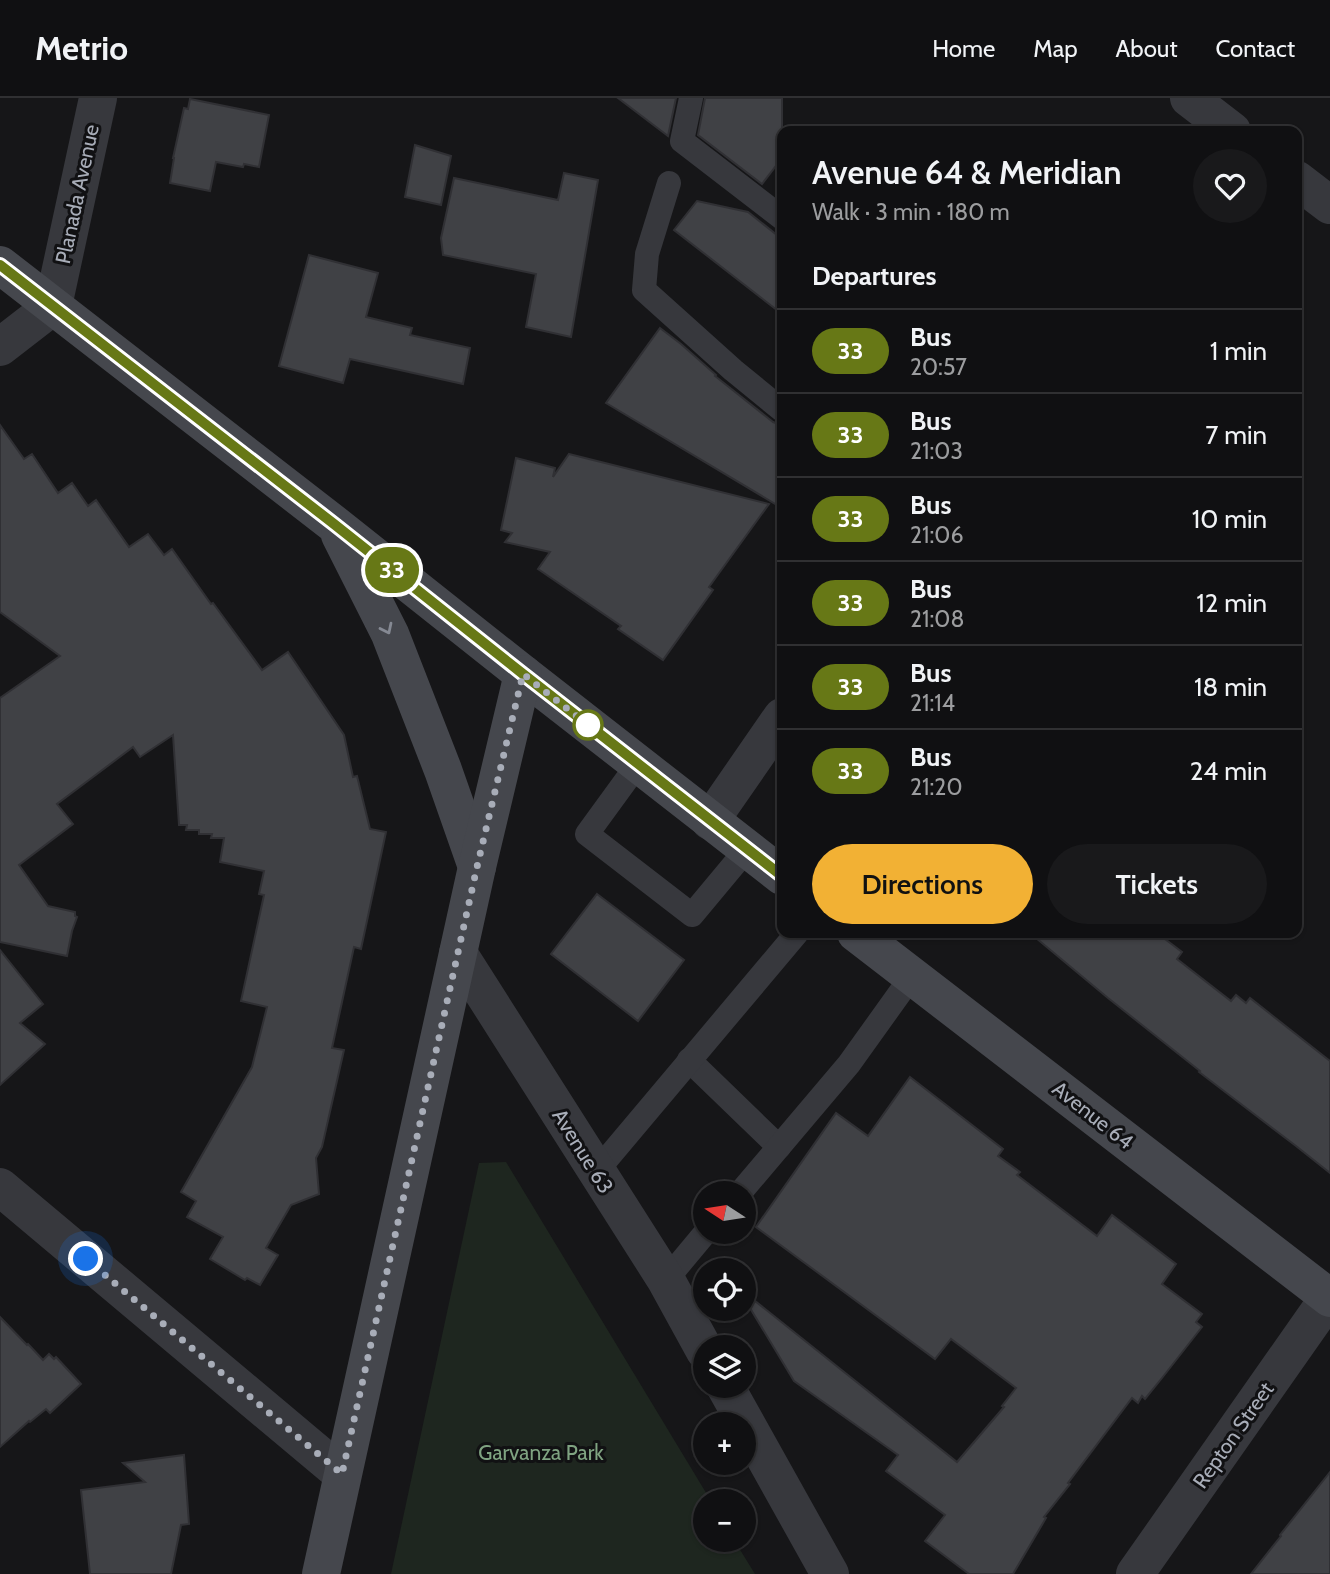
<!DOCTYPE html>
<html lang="en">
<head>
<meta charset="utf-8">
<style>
  body { margin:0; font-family:Cabin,sans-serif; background:#19191b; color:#f1f3f6; height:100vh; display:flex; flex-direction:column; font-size:26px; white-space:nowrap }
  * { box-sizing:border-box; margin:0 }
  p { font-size:23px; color:#9c9d9f }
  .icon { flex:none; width:38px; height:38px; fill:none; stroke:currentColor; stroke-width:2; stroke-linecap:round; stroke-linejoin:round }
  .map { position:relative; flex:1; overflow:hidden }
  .drawer { position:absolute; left:777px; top:28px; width:525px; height:812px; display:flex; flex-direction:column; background:#101012; border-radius:14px; box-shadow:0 2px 5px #0004,0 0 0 2px #303032 }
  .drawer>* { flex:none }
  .badge { padding:0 14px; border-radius:23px; font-size:24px; line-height:46px }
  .needle { width:46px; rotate:282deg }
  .controls { position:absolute; left:693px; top:1083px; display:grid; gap:14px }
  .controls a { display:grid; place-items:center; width:63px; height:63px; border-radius:50%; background:#101012; box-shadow:0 2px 5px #0004,0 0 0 2px #303032; font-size:35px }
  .you { position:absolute; width:35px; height:35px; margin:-18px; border:5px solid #fff; border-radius:50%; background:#1a73e8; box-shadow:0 0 0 10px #1a73e833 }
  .map>.badge { position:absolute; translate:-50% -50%; box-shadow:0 0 0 4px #fff }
  h2 { padding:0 35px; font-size:26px; line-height:63px }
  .round { display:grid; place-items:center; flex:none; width:74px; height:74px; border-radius:37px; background:#19191b }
  .headline { display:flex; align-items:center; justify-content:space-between; height:119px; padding:0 35px }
  h1 { font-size:33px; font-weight:600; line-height:52px }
  .action { display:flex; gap:14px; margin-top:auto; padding:14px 35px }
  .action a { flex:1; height:80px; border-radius:42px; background:#f2b134; color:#111; font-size:28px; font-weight:600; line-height:80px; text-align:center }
  .action a+a { background:#19191b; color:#f1f3f6 }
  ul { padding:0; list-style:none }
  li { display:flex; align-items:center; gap:21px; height:84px; padding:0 35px; border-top:2px solid #303032 }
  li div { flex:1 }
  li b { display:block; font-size:26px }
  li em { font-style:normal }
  li .badge { min-width:77px; font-weight:700; text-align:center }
  header { display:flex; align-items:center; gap:42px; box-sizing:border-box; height:98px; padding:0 35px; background:#101012; border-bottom:2px solid #303032 }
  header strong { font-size:33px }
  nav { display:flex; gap:38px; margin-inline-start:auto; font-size:24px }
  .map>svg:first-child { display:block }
  .green { fill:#1e261f }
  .building { fill:#404145; stroke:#303034; stroke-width:2 }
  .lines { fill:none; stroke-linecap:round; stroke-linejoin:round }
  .lane { stroke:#37383d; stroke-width:24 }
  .street { stroke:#37383d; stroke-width:38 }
  .secondary { stroke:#45474d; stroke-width:38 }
  .oneway { stroke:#858993 }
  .line-casing { stroke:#fff; stroke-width:16 }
  .line { stroke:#677816; stroke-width:10 }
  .walk { stroke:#a8adb8; stroke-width:7; stroke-dasharray:0 12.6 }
  .stop-dot { fill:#fff; stroke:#677816; stroke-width:3.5 }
  .labels { text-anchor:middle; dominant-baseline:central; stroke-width:6; stroke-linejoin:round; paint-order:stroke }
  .street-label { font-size:21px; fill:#a8adb8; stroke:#111113 }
  .park-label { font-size:21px; fill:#7fa381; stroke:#111113 }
</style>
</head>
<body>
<header>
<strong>Metrio</strong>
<nav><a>Home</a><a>Map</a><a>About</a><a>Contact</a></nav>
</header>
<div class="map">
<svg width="1330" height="1476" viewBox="0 0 1330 1476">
  <rect width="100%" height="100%" fill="#161618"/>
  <path class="green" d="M 506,1064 L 711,1403 L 705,1404 L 705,1442 L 734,1442 L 755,1476 L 391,1476 L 479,1065 Z"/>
  <g class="building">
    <path d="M 618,0 L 676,0 L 668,38 Z"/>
    <path d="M 705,0 L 782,0 L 782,60 L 762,86 L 698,37 Z"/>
    <path d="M 190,1 L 269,17 L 259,69 L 244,66 L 243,69 L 216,64 L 210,93 L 170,85 L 174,60 L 173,60 L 184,10 L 188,11 Z"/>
    <path d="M 415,47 L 451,58 L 441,107 L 405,99 Z"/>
    <path d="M 564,75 L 598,82 L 571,239 L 526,229 L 536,176 L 443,157 L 441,140 L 454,80 L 558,102 Z"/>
    <path d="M 697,103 L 748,114 L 782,141 L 782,216 L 674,132 Z"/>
    <path d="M 309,157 L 378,175 L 366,219 L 412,230 L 410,237 L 470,250 L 463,286 L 350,261 L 343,285 L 279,268 Z"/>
    <path d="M 660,230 L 681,246 L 716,277 L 715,278 L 773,324 L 782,327 L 782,410 L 606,305 Z"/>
    <path d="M 0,327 L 24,361 L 32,356 L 58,395 L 72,385 L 88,408 L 96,402 L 129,449 L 148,436 L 164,457 L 172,451 L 211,506 L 213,505 L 262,572 L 288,554 L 344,637 L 353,679 L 357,678 L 370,731 L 386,734 L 361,851 L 354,849 L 332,950 L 344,952 L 322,1049 L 316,1060 L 319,1096 L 291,1107 L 266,1150 L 278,1157 L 260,1187 L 247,1180 L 245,1182 L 210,1161 L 223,1139 L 187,1119 L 196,1103 L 181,1094 L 252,969 L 267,909 L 241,903 L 264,797 L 259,796 L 264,773 L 220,764 L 224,740 L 211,740 L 212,736 L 199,736 L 199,732 L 186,732 L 187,727 L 179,727 L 173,637 L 140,659 L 133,649 L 57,706 L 73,726 L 19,767 L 48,808 L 75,814 L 75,818 L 77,819 L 72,833 L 67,858 L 0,844 L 0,600 L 60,558 L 0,514 Z"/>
    <path d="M 569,356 L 769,406 L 709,489 L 713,492 L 663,562 L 618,531 L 621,528 L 538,471 L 550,454 L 505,444 L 512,435 L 501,432 L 516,360 L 555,370 L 553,379 Z"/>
    <path d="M 597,796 L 684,862 L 638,923 L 551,856 Z"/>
    <path d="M 1030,835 L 1157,835 L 1182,854 L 1177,861 L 1231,903 L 1236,897 L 1246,905 L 1250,900 L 1330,963 L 1330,1075 L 1296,1048 L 1199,974 L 1200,973 L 1108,900 Z"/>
    <path d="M 0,852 L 43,906 L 20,925 L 45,946 L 0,987 Z"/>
    <path d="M 910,979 L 1003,1051 L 998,1058 L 1020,1074 L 1017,1077 L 1097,1138 L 1112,1117 L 1176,1166 L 1162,1186 L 1202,1216 L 1196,1224 L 1202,1229 L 1162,1280 L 1145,1301 L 1142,1298 L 1138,1305 L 1132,1300 L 1068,1385 L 1070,1386 L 1044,1419 L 1046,1420 L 1013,1476 L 969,1476 L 925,1443 L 945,1417 L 886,1373 L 898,1357 L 794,1283 L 744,1200 L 745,1195 L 957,1364 L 1004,1309 L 1002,1308 L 1016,1290 L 951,1241 L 935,1261 L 756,1129 L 836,1015 L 868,1038 Z"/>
    <path d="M 0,1219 L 27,1247 L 28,1246 L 43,1262 L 49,1256 L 54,1261 L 56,1259 L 81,1286 L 50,1315 L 46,1311 L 30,1324 L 29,1323 L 0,1349 Z"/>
    <path d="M 184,1357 L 189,1426 L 181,1427 L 171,1476 L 90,1476 L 81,1392 L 145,1384 L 123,1365 Z"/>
    <path d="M 1330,1374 L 1330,1476 L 1251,1476 L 1281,1438 L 1280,1437 Z"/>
  </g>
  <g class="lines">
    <g class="lane">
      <path d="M 691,0 L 682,43 L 782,120"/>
      <path d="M 669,85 L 647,156 L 644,192 L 733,272 L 782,312"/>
      <path d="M 638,666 L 587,736 L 692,817 L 747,751"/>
      <path d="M 689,962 L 779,1049"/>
      <path d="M 596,1074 L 797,835"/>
      <path d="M 739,1096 L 849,966 L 912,878"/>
      <path d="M 666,1182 L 706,1134"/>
    </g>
    <g class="street">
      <path d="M 1189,0 L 1232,33"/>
      <path d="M 1297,82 L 1330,107"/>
      <path d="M 0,249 L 53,208 L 98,0"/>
      <path d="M 710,723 L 782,619"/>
      <path d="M 458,855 L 666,1182 L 705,1253"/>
      <path d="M 0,1089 L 342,1376"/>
      <path d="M 725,1288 L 830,1476"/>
      <path d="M 1135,1476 L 1330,1198"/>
    </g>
    <g class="secondary">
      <path d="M 0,167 L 334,426 L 523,576 L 782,778"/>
      <path d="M 340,437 L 390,536 L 443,672 L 477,769"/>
      <path d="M 856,835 L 1330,1200"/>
      <path d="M 321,1476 L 477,769 L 523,576"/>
    </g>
  </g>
  <defs><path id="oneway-chevron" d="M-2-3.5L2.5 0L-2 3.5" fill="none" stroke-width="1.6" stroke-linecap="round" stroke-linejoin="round" transform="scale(1.75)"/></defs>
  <use class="oneway" href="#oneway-chevron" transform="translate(387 531) rotate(64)"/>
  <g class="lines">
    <g class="line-casing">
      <path id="line" d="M 0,167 L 334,426 L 523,576 L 782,778"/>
    </g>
    <use href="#line" class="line"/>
    <path class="walk" d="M 86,1161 L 342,1376 L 477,769 L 523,576 L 588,627"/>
  </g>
  <circle class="stop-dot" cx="588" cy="627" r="14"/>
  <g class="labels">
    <g class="street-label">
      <text transform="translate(77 96) rotate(-78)">Planada Avenue</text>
      <text transform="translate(1093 1017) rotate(38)">Avenue 64</text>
      <text transform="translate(583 1053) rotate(58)">Avenue 63</text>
      <text transform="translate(1233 1337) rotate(-55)">Repton Street</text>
    </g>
    <g class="park-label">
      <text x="541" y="1354">Garvanza Park</text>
    </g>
  </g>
</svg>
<div class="controls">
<a><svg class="needle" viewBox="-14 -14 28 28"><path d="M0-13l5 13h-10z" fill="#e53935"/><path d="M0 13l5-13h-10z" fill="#9c9d9f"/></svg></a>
<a><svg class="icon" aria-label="locate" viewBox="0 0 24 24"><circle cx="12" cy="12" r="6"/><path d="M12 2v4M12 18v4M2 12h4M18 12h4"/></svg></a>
<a><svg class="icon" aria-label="layers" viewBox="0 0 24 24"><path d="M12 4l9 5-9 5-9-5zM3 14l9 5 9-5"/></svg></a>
<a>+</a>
<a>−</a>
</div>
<div class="you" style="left:86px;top:1161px"></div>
<b class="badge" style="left:392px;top:472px;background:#677816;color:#fff">33</b>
<section class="drawer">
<div class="headline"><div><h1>Avenue 64 &amp; Meridian</h1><p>Walk · 3 min · 180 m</p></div><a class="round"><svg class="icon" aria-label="heart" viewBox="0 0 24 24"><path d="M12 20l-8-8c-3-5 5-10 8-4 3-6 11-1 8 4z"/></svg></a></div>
<h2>Departures</h2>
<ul>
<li><span class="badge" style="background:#677816;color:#fff">33</span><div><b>Bus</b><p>20:57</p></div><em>1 min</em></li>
<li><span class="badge" style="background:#677816;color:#fff">33</span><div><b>Bus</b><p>21:03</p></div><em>7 min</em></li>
<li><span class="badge" style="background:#677816;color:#fff">33</span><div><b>Bus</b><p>21:06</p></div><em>10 min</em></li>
<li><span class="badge" style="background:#677816;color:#fff">33</span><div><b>Bus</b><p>21:08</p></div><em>12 min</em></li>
<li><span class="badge" style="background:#677816;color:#fff">33</span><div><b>Bus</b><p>21:14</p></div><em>18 min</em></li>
<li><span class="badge" style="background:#677816;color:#fff">33</span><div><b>Bus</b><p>21:20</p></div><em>24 min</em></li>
</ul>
<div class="action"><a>Directions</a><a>Tickets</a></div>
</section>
</div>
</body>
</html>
